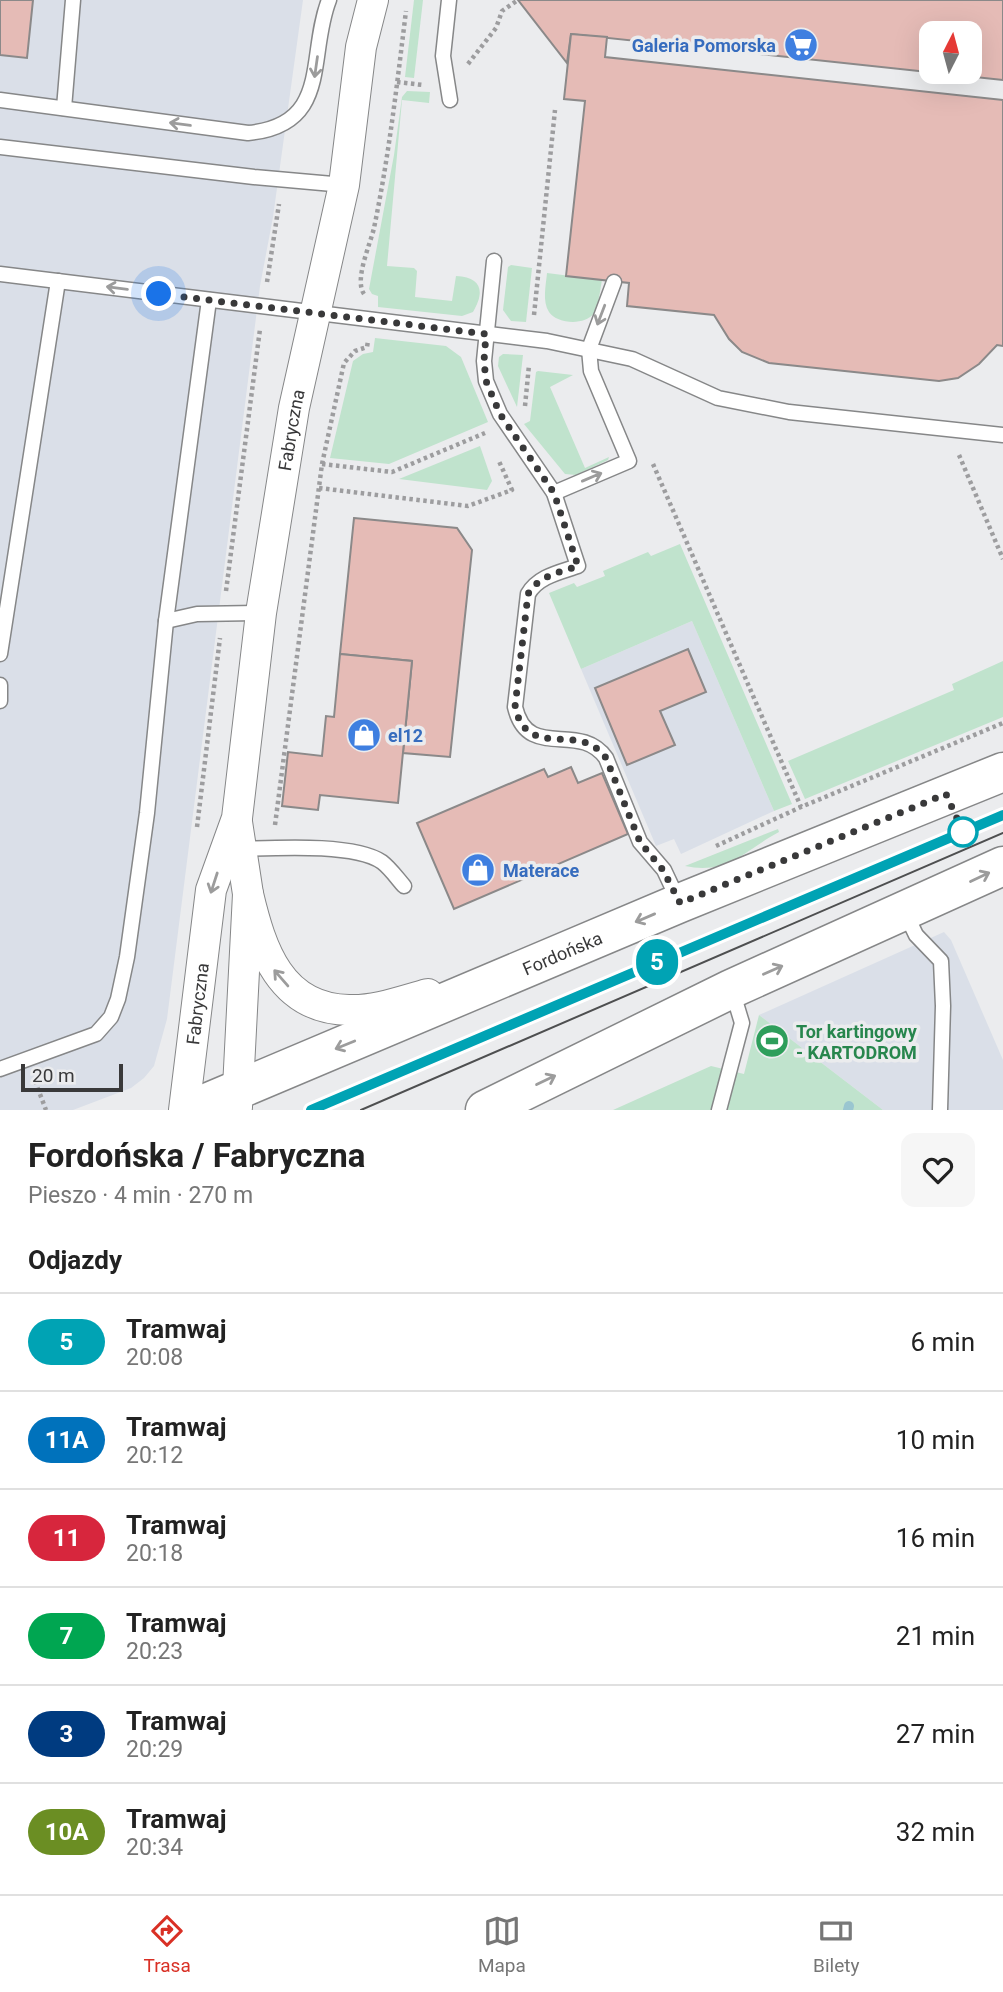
<!DOCTYPE html>
<html lang="pl">
<head>
<meta charset="utf-8">
<style>
  body { margin:0; font-family:Roboto,sans-serif; background:#f6f6f6; color:#222; height:100vh; display:flex; flex-direction:column; font-size:26px; white-space:nowrap }
  * { box-sizing:border-box; margin:0 }
  p { font-size:23px; color:#767676 }
  .icon { flex:none; width:38px; height:38px; fill:none; stroke:currentColor; stroke-width:2; stroke-linecap:round; stroke-linejoin:round }
  .map { position:relative; height:1110px; overflow:hidden }
  .drawer { display:flex; flex-direction:column; background:#fff; flex:1 }
  .drawer>* { flex:none }
  .badge { padding:0 14px; border-radius:23px; font-size:24px; line-height:46px }
  .needle { width:46px; rotate:6deg }
  .fabs { position:absolute; left:919px; top:21px; display:grid; gap:14px }
  .fabs a { display:grid; place-items:center; width:63px; height:63px; border-radius:14px; background:#fff; box-shadow:0 7px 28px #0002; font-size:35px }
  .scale { position:absolute; left:21px; bottom:18px; width:102px; box-sizing:border-box; padding-left:7px; border:4px solid #39393a; border-top:0; font-size:19px; line-height:24px; white-space:nowrap; color:#39393a; -webkit-text-stroke:5px #ebecee; paint-order:stroke }
  .you { position:absolute; width:35px; height:35px; margin:-18px; border:5px solid #fff; border-radius:50%; background:#1a73e8; box-shadow:0 0 0 10px #1a73e833 }
  .map>.badge { position:absolute; translate:-50% -50%; box-shadow:0 0 0 4px #fff }
  h2 { padding:0 28px; font-size:26px; line-height:63px }
  .round { display:grid; place-items:center; flex:none; width:74px; height:74px; border-radius:14px; background:#f6f6f6 }
  .overview { display:flex; align-items:center; justify-content:space-between; height:119px; padding:0 28px }
  h1 { font-size:33px; font-weight:700; line-height:52px }
  ul { padding:0; list-style:none }
  li { display:flex; align-items:center; gap:21px; height:98px; padding:0 28px; border-top:2px solid #e0e0e0 }
  li div { flex:1 }
  li b { display:block; font-size:26px }
  li em { font-style:normal }
  li .badge { min-width:77px; font-weight:700; text-align:center }
  .tab-bar { display:flex; justify-content:space-around; align-items:center; height:98px; border-top:2px solid #e0e0e0; background:#fff; font-size:19px; color:#767676 }
  .tab-bar a { display:grid; justify-items:center; gap:4px }
  .tab-bar .active { color:#d93025 }
  .map>svg:first-child { display:block }
  .built { fill:#dadfe8 }
  .green { fill:#c0e3cd }
  .lines { fill:none; stroke-linecap:round; stroke-linejoin:round }
  .stream { stroke:#9ac6d0; stroke-width:10 }
  .building { fill:#e5bbb6; stroke:#8b8989; stroke-width:2; fill-rule:evenodd }
  .lane-casing { stroke:#868788; stroke-width:17 }
  .street-casing { stroke:#868788; stroke-width:32 }
  .secondary-casing { stroke:#868788; stroke-width:41 }
  .path { stroke:#9d9d9f; stroke-width:4.5; stroke-dasharray:3.5 3.5; stroke-linecap:butt }
  .lane { stroke:#fff; stroke-width:14 }
  .street { stroke:#fff; stroke-width:30 }
  .secondary { stroke:#fff; stroke-width:38 }
  .tram { stroke:#4e4f50; stroke-width:2 }
  .oneway { stroke:#9c9c9c }
  .line-casing { stroke:#fff; stroke-width:16 }
  .line { stroke:#00a3b4; stroke-width:10 }
  .walk { stroke:#39393a; stroke-width:7; stroke-dasharray:0 12.6 }
  .stop-dot { fill:#fff; stroke:#00a3b4; stroke-width:3.5 }
  .labels { text-anchor:middle; dominant-baseline:central; stroke-width:7; stroke-linejoin:round; paint-order:stroke }
  .shop-label { font-size:18px; font-weight:bold; fill:#366cbe; stroke:#ebecee; text-anchor:start }
  .street-label { font-size:18px; fill:#39393a; stroke:#ebecee }
  .leisure-label { font-size:18px; font-weight:bold; fill:#27864d; stroke:#ebecee; text-anchor:start }
</style>
</head>
<body>
<div class="map">
<svg width="1003" height="1110" viewBox="0 0 1003 1110">
  <rect width="100%" height="100%" fill="#ebecee"/>
  <g class="built">
    <path d="M 0,0 L 303,0 L 273,217 L 260,286 L 167,1019 L 154,1066 L 144,1078 L 131,1088 L 73,1110 L 0,1110 Z"/>
    <path d="M 692,621 L 774,811 L 681,854 L 674,839 L 656,846 L 581,669 Z"/>
    <path d="M 944,932 L 951,940 L 1003,1060 L 1003,1110 L 883,1110 L 759,1015 Z"/>
  </g>
  <g class="green">
    <path d="M 414,0 L 423,0 L 414,78 L 405,77 Z"/>
    <path d="M 407,91 L 430,92 L 429,103 L 402,100 L 387,266 L 414,268 L 417,271 L 415,297 L 452,301 L 456,276 C 482,277 485,292 473,312 L 462,316 L 378,307 L 378,296 L 372,294 L 369,289 L 394,155 L 402,97 Z"/>
    <path d="M 511,265 L 532,268 L 526,322 L 511,321 L 503,310 L 508,267 Z"/>
    <path d="M 547,273 L 602,280 C 600,290 599,304 594,313 C 585,326 557,324 549,312 C 542,301 546,285 547,273 Z"/>
    <path d="M 375,338 L 446,346 L 461,357 L 488,422 L 389,464 L 330,458 L 353,361 L 363,354 L 373,352 Z"/>
    <path d="M 503,354 L 523,355 L 517,407 L 498,366 L 499,357 Z"/>
    <path d="M 538,371 L 573,375 L 550,387 L 585,468 L 609,457 L 608,460 L 576,475 L 565,474 L 524,424 L 530,421 L 536,372 Z"/>
    <path d="M 480,446 L 492,481 L 487,490 L 399,479 Z"/>
    <path d="M 680,544 L 792,804 L 774,811 L 692,621 L 581,669 L 549,593 L 574,583 L 577,587 L 605,576 L 603,571 L 648,552 L 651,556 Z"/>
    <path d="M 1003,661 L 1003,717 L 805,799 L 788,761 L 954,690 L 952,684 Z"/>
    <path d="M 778,829 L 779,832 C 745,850 728,875 685,866 Z"/>
    <path d="M 759,1015 L 883,1110 L 613,1110 L 711,1066 L 744,1074 Z"/>
  </g>
  <g class="lines">
    <path class="stream" d="M 848,1110 L 849,1106"/>
  </g>
  <g class="building">
    <path d="M 0,0 L 33,0 L 27,58 L 0,55 Z"/>
    <path d="M 518,0 L 1003,0 L 1003,80 L 571,34 L 567,63 ZM 931,33 L 970,33 L 970,72 L 931,72 Z"/>
    <path d="M 571,34 L 607,37 L 605,57 L 1003,100 L 1003,346 L 997,345 L 979,364 L 958,378 L 939,381 L 769,363 L 742,352 L 729,339 L 714,315 L 627,306 L 629,283 L 566,276 L 585,101 L 564,99 Z"/>
    <path d="M 354,518 L 457,528 L 472,550 L 450,757 L 403,753 L 412,661 L 340,654 Z"/>
    <path d="M 688,649 L 706,692 L 660,711 L 675,745 L 627,765 L 595,688 Z"/>
    <path d="M 340,654 L 412,661 L 398,803 L 320,795 L 318,810 L 282,806 L 288,752 L 322,756 L 326,716 L 334,717 Z"/>
    <path d="M 571,767 L 578,783 L 602,773 L 628,834 L 454,909 L 417,823 L 544,769 L 548,777 Z"/>
  </g>
  <g class="lines">
    <g class="lane-casing">
      <g id="lane">
        <path d="M 449,0 L 443,56 L 450,100"/>
        <path d="M 0,100 L 248,133 C 332,125 307,56 329,0"/>
        <path d="M 64,108 L 73,0"/>
        <path d="M 0,147 L 254,177 L 344,185"/>
        <path d="M 494,261 L 484,361 L 486,381 L 500,414 L 554,493 L 578,566 C 561,572 538,576 528,594 L 515,707 C 528,762 579,720 606,758 L 640,842 L 664,870 L 679,902"/>
        <path d="M 0,274 L 547,341 L 632,359 L 718,398 L 789,412 L 1003,435"/>
        <path d="M 554,493 L 629,461 L 591,371 L 589,349 L 614,282"/>
        <path d="M 166,621 L 197,614 L 261,613"/>
        <path d="M 0,654 L 58,281"/>
        <path d="M 0,685 L 0,701"/>
        <path d="M 241,849 C 275,848 354,843 382,862 C 390,868 397,878 404,886"/>
        <path d="M 905,912 L 916,935 L 941,961 L 943,1006 L 940,1110"/>
        <path d="M 0,1069 L 96,1034 L 111,1017 L 118,999 L 127,957 L 147,813 L 166,621 L 209,300"/>
        <path d="M 719,1110 L 742,1023 L 732,990"/>
      </g>
    </g>
    <g class="street-casing">
      <g id="street">
        <path d="M 248,894 C 261,949 280,1009 349,1010 C 376,1011 402,1001 428,994"/>
        <path d="M 237,1107 L 248,894 L 237,822"/>
        <path id="s1" d="M 184,1110 L 211,890 L 237,818 L 261,613 L 294,408 L 344,185 L 361,47 L 373,0"/>
      </g>
    </g>
    <g class="secondary-casing">
      <g id="secondary">
        <path id="s2" d="M 190,1110 L 680,903 L 1003,772"/>
        <path d="M 485,1110 L 731,989 L 1003,866"/>
      </g>
    </g>
    <g class="path">
      <path d="M 468,64 L 496,28 L 502,11 L 518,0"/>
      <path d="M 397,82 L 423,85"/>
      <path d="M 267,282 L 279,204"/>
      <path d="M 364,294 C 354,280 370,245 374,228 C 389,156 397,84 406,11"/>
      <path d="M 534,315 L 555,110"/>
      <path d="M 525,406 L 529,365"/>
      <path d="M 959,455 L 1003,559"/>
      <path d="M 322,464 L 392,472 L 485,433"/>
      <path d="M 653,464 L 801,807"/>
      <path d="M 319,488 L 468,506 L 512,490 L 498,459"/>
      <path d="M 226,591 L 260,329"/>
      <path d="M 275,825 L 322,464 L 344,363 L 355,351 L 367,347 L 368,341"/>
      <path d="M 197,827 L 220,638"/>
      <path d="M 716,846 L 801,807 L 1003,723"/>
      <path d="M 35,1081 L 46,1110"/>
    </g>
    <use href="#lane" class="lane"/>
    <use href="#street" class="street"/>
    <use href="#secondary" class="secondary"/>
    <g class="tram">
      <path d="M 311,1110 L 1003,815"/>
      <path d="M 361,1110 L 1003,833"/>
    </g>
  </g>
  <defs><path id="oneway-shaft" d="M-6 0H5M1.5-3L5.5 0L1.5 3" fill="none" stroke-width="1.6" stroke-linecap="round" stroke-linejoin="round" transform="scale(1.75)"/></defs>
  <g class="oneway">
    <use href="#oneway-shaft" transform="translate(316 67) rotate(98)"/>
    <use href="#oneway-shaft" transform="translate(180 124) rotate(-172)"/>
    <use href="#oneway-shaft" transform="translate(117 288) rotate(-173)"/>
    <use href="#oneway-shaft" transform="translate(601 315) rotate(111)"/>
    <use href="#oneway-shaft" transform="translate(592 477) rotate(-23)"/>
    <use href="#oneway-shaft" transform="translate(980 877) rotate(-25)"/>
    <use href="#oneway-shaft" transform="translate(214 883) rotate(108)"/>
    <use href="#oneway-shaft" transform="translate(645 918) rotate(157)"/>
    <use href="#oneway-shaft" transform="translate(773 970) rotate(-24)"/>
    <use href="#oneway-shaft" transform="translate(281 978) rotate(-131)"/>
    <use href="#oneway-shaft" transform="translate(345 1045) rotate(158)"/>
    <use href="#oneway-shaft" transform="translate(546 1080) rotate(-26)"/>
  </g>
  <g class="lines">
    <g class="line-casing">
      <path id="line" d="M 311,1110 L 1003,815"/>
    </g>
    <use href="#line" class="line"/>
    <path class="walk" d="M 159,294 L 486,334 L 484,361 L 486,381 L 500,414 L 554,493 L 578,566 C 561,572 538,576 528,594 L 515,707 C 528,762 579,720 606,758 L 640,842 L 663,870 L 680,903 L 946,794 L 963,832"/>
  </g>
  <defs>
    <g id="supermarket-disc" transform="scale(1.75)"><circle r="9.5" fill="#3f7fe0" stroke="#ebecee"/><path d="M-6-5.5h2.5l.6 2H6L4.5 2H-2.5L-4.4-4H-6ZM-1.5 3.2a1.3 1.3 0 1 0 .1 0ZM3 3.2a1.3 1.3 0 1 0 .1 0Z" fill="#fff"/></g>
    <g id="shop-disc" transform="scale(1.75)"><circle r="9.5" fill="#3f7fe0" stroke="#ebecee"/><path d="M-5-2.5h2.3a2.7 3.5 0 0 1 5.4 0H5L5.5 6h-11ZM-1.5-2.5h3a1.5 2.3 0 0 0-3 0Z" fill="#fff"/></g>
    <g id="stadium-disc" transform="scale(1.75)"><circle r="9.5" fill="#2e9e5b" stroke="#ebecee"/><path d="M0-5a6.5 5 0 1 0 0 10a6.5 5 0 1 0 0-10ZM-3.5-1.8h7v3.6h-7Z" fill="#fff"/></g>
  </defs>
  <g fill-rule="evenodd">
    <use href="#supermarket-disc" x="801" y="45"/>
    <use href="#shop-disc" x="364" y="735"/>
    <use href="#shop-disc" x="478" y="870"/>
    <use href="#stadium-disc" x="772" y="1041"/>
  </g>
  <circle class="stop-dot" cx="963" cy="832" r="14"/>
  <g class="labels">
    <g class="shop-label">
      <text x="776" y="45" text-anchor="end">Galeria Pomorska</text>
      <text x="388" y="735">el12</text>
      <text x="503" y="870">Materace</text>
    </g>
    <g class="street-label">
      <text stroke="none"><textPath href="#s1" startOffset="690">Fabryczna</textPath></text>
      <text stroke="none"><textPath href="#s2" startOffset="404">Fordońska</textPath></text>
      <text stroke="none"><textPath href="#s1" startOffset="107">Fabryczna</textPath></text>
    </g>
    <g class="leisure-label">
      <text x="796" y="1031">Tor kartingowy<tspan x="796" dy="21">- KARTODROM</tspan></text>
    </g>
  </g>
</svg>
<div class="fabs">
<a><svg class="needle" viewBox="-14 -14 28 28"><path d="M0-13l5 13h-10z" fill="#e53935"/><path d="M0 13l5-13h-10z" fill="#767676"/></svg></a>
</div>
<div class="scale">20 m</div>
<div class="you" style="left:159px;top:294px"></div>
<b class="badge" style="left:657px;top:962px;background:#00a3b4;color:#fff">5</b>
</div>
<section class="drawer">
<div class="overview"><div><h1>Fordońska / Fabryczna</h1><p>Pieszo · 4 min · 270 m</p></div><a class="round"><svg class="icon" aria-label="heart" viewBox="0 0 24 24"><path d="M12 20l-8-8c-3-5 5-10 8-4 3-6 11-1 8 4z"/></svg></a></div>
<h2>Odjazdy</h2>
<ul>
<li><span class="badge" style="background:#00a3b4;color:#fff">5</span><div><b>Tramwaj</b><p>20:08</p></div><em>6 min</em></li>
<li><span class="badge" style="background:#0072bc;color:#fff">11A</span><div><b>Tramwaj</b><p>20:12</p></div><em>10 min</em></li>
<li><span class="badge" style="background:#d7263d;color:#fff">11</span><div><b>Tramwaj</b><p>20:18</p></div><em>16 min</em></li>
<li><span class="badge" style="background:#00a651;color:#fff">7</span><div><b>Tramwaj</b><p>20:23</p></div><em>21 min</em></li>
<li><span class="badge" style="background:#003b80;color:#fff">3</span><div><b>Tramwaj</b><p>20:29</p></div><em>27 min</em></li>
<li><span class="badge" style="background:#6b8e23;color:#fff">10A</span><div><b>Tramwaj</b><p>20:34</p></div><em>32 min</em></li>
</ul>
</section>
<nav class="tab-bar">
<a class="active"><svg class="icon" aria-label="directions" viewBox="0 0 24 24"><path d="M12 3l9 9-9 9-9-9zM9 14v-3h6M13 9l2 2-2 2"/></svg>Trasa</a>
<a><svg class="icon" aria-label="map" viewBox="0 0 24 24"><path d="M3 6l6-2 6 2 6-2v14l-6 2-6-2-6 2zM9 4v14M15 6v14"/></svg>Mapa</a>
<a><svg class="icon" aria-label="tickets" viewBox="0 0 24 24"><path d="M3 7h18v10H3zM15 7v10"/></svg>Bilety</a>
</nav>
</body>
</html>
